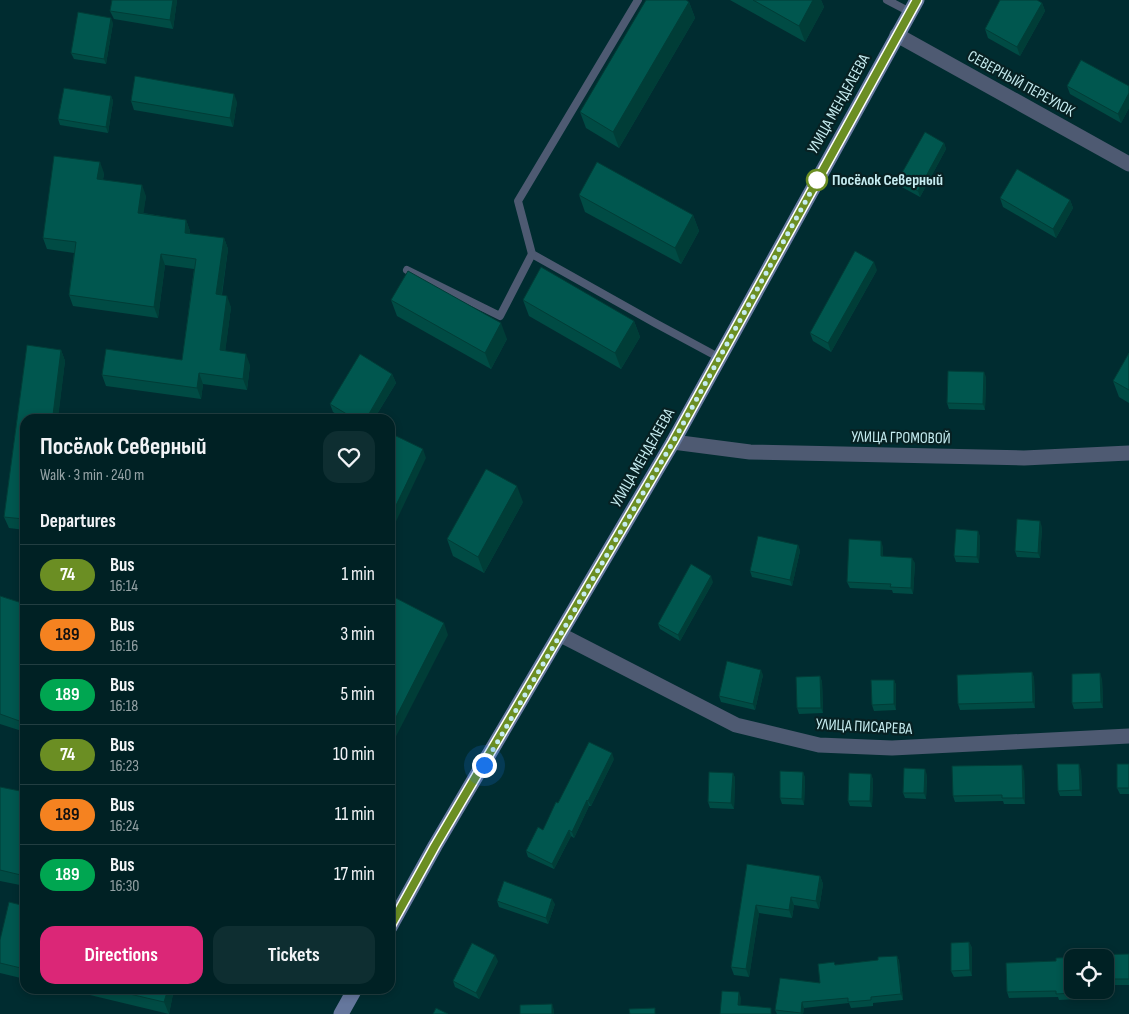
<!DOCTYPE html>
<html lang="en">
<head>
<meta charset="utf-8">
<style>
  body { margin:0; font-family:"Sofia Sans Condensed",sans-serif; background:#0e2e31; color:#f1f3f6; height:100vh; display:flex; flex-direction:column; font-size:19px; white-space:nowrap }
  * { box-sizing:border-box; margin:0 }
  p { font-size:16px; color:#95a3a6 }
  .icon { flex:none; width:28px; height:28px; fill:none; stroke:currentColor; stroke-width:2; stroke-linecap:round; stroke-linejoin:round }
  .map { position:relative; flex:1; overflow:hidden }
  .details { position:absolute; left:20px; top:414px; width:375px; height:580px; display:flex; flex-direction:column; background:#002124; border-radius:15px; box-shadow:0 2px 8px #0003,0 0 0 1px #223e41 }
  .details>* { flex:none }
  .badge { padding:0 10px; border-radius:16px; font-size:18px; line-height:32px }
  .fabs { position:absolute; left:1064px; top:949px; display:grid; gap:10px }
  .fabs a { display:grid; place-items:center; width:50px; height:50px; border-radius:10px; background:#002124; box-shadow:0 2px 8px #0003,0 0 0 1px #223e41; font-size:25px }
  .you { position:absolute; width:25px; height:25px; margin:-12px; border:4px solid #fff; border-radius:50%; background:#1a73e8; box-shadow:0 0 0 8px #1a73e833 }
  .map>.badge { position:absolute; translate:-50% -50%; box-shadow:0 0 0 2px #fff }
  h2 { padding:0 20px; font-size:19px; line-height:45px }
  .round { display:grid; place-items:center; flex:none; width:52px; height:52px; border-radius:15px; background:#0e2e31 }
  .summary { display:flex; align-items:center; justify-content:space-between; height:85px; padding:0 20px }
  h1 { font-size:24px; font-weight:700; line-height:38px }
  .cta { display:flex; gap:10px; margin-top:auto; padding:10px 20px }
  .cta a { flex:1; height:58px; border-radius:15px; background:#db2777; color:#fff; font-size:20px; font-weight:700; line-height:58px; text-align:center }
  .cta a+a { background:#0e2e31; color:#f1f3f6 }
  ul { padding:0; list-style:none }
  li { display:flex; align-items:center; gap:15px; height:60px; padding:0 20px; border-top:1px solid #223e41 }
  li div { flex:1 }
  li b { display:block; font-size:19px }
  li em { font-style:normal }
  li .badge { min-width:55px; font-weight:700; text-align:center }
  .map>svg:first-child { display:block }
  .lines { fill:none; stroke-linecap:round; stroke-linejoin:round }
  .lane { stroke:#4e5a72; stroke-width:8 }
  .street { stroke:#4e5a72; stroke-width:15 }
  .secondary { stroke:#65779d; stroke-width:15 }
  .wall { fill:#004b44 }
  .shaded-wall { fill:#003d37 }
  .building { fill:#00574f; stroke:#003d37 }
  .line-casing { stroke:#fff; stroke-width:11 }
  .line { stroke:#6b8e23; stroke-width:8 }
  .walk { stroke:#c6ecf0; stroke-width:5; stroke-dasharray:0 9 }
  .stop-dot { fill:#fff; stroke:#6b8e23; stroke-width:2.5 }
  .labels { text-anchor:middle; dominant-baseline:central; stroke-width:4.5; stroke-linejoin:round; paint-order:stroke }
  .street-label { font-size:16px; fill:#c6ecf0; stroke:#072123 }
  .stop-label { font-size:16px; font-weight:bold; fill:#c6ecf0; stroke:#072123; text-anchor:start }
</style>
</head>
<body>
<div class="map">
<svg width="1129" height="1014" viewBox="0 0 1129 1014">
  <rect width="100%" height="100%" fill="#002c30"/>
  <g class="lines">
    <g class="lane">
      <path d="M 638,0 L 518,201 L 532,254 L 655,323 L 720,358"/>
      <path d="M 887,0 L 910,12"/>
      <path d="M 407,270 L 500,316 L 532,254"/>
    </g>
    <g class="street">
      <path d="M 897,35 L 1129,164"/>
      <path d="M 673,442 L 750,452 L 1024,458 L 1129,453"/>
      <path d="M 561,635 L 736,725 L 819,745 L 892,748 L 1129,736"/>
    </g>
    <g class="secondary">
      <path d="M 390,927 L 435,846 L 673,442 L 917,0"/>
      <path d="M 341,1014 L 355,989"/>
    </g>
  </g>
  <g class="wall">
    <path d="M 112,0 L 177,0 L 173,29 L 114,19 L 110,11 Z"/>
    <path d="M 730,0 L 821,0 L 824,7 L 805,42 Z"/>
    <path d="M 689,2 L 695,18 L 619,148 L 586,128 L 580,112 Z"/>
    <path d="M 1042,3 L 1045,11 L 1020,56 L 988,38 L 985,29 Z"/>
    <path d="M 113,23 L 106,64 L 74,59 L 71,53 Z"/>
    <path d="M 1067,86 L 1129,86 L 1129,108 L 1121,123 L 1070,94 Z"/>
    <path d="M 111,96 L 113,101 L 108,133 L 60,125 L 58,119 Z"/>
    <path d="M 131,101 L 237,102 L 233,127 L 134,110 Z"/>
    <path d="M 944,143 L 946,149 L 920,197 L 900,186 L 898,180 Z"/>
    <path d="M 104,173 L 103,180 L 146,196 L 143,213 L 186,220 L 190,231 L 190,234 L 224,238 L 228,249 L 222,295 L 231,307 L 225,351 L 250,365 L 247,390 L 203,384 L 201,399 L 106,386 L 102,375 L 182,360 L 194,269 L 165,265 L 158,318 L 73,306 L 69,295 L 74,253 L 47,249 L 43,238 Z"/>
    <path d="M 579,195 L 693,215 L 699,231 L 681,264 L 585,212 Z"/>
    <path d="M 1000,198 L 1070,200 L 1073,208 L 1056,238 L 1003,207 Z"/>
    <path d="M 877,270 L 831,352 L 813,341 L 810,333 Z"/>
    <path d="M 391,300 L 507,339 L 491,369 L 397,316 Z"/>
    <path d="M 523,300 L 634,321 L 640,337 L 621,369 L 529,316 Z"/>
    <path d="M 27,345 L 61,350 L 65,361 L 58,416 L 80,419 L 25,419 L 25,530 L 9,528 L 4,517 Z"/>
    <path d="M 1129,353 L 1129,403 L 1119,397 L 1113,381 Z"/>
    <path d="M 392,374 L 396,383 L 374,419 L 344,419 L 333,412 L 330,404 Z"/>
    <path d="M 986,377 L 985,410 L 949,409 L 947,403 Z"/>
    <path d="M 523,502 L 484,573 L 453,556 L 447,539 Z"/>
    <path d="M 1042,527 L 1040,558 L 1017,557 L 1015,551 Z"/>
    <path d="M 978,531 L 980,537 L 979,563 L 956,562 L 954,556 Z"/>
    <path d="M 798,545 L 800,551 L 792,586 L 752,577 L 750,571 Z"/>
    <path d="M 883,547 L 883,556 L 915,563 L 913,594 L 893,593 L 892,590 L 850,588 L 847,582 Z"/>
    <path d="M 713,582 L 680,641 L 660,629 L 658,624 Z"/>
    <path d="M 0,596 L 25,604 L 25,732 L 0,724 Z"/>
    <path d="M 1032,672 L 1034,678 L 1035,708 L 960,710 L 958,704 Z"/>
    <path d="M 763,675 L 755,710 L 721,702 L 719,696 Z"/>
    <path d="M 820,676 L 822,682 L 823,713 L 799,714 L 797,708 Z"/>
    <path d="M 1102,679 L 1103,708 L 1074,709 L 1072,703 Z"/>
    <path d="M 894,680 L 896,685 L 896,710 L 874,711 L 872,705 Z"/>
    <path d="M 614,759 L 591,806 L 589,806 L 574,838 L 571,836 L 554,869 L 528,857 L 526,851 L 543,830 L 558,803 Z"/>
    <path d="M 1129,764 L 1129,794 L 1120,794 L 1117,788 Z"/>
    <path d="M 1081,770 L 1082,796 L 1060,796 L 1058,791 Z"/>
    <path d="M 1024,771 L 1025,804 L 1004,804 L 1003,801 L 955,802 L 953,796 Z"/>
    <path d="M 803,772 L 805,778 L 804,805 L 782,804 L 780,798 Z"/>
    <path d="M 733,773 L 735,778 L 734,809 L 710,808 L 708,802 Z"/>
    <path d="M 871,774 L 873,780 L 872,807 L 850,806 L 848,801 Z"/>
    <path d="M 927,775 L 926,799 L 905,798 L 903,793 Z"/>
    <path d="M 0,787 L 25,792 L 25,886 L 0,881 Z"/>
    <path d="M 747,864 L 820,876 L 823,884 L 819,909 L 794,905 L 792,918 L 759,913 L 749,977 L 734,975 L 731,967 Z"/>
    <path d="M 497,901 L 555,904 L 548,924 L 499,907 Z"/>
    <path d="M 25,906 L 25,979 L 0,973 L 0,940 Z"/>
    <path d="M 969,942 L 972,948 L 972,976 L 954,977 L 951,971 Z"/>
    <path d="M 1129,954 L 1129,985 L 1107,985 L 1107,987 L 1105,987 L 1105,958 L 1072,958 L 1072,990 L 1076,990 L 1077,999 L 1059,1000 L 1058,997 L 1009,998 L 1007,992 L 1006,963 L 1056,961 L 1056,958 L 1085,957 L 1085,955 Z"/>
    <path d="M 897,956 L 899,961 L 903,1000 L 873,1003 L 873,1006 L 851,1008 L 849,1003 L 804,1008 L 803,1014 L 777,1014 L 775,1010 L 820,983 L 835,965 L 878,960 Z"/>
    <path d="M 498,961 L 479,999 L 455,987 L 453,981 Z"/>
    <path d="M 65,989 L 174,989 L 169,1014 Z"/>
  </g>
  <g class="shaded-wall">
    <path d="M 173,0 L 177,0 L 173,29 L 170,20 Z"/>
    <path d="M 813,0 L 821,0 L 824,7 L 805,42 L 799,26 Z"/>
    <path d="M 689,2 L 695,18 L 619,148 L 613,132 Z"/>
    <path d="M 1042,3 L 1045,11 L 1020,56 L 1017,47 Z"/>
    <path d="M 111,18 L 113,23 L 106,64 L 104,59 Z"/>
    <path d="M 1129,93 L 1129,108 L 1121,123 L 1118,114 Z"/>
    <path d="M 234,94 L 237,102 L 233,127 L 230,118 Z"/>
    <path d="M 111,96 L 113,101 L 108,133 L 106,127 Z"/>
    <path d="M 944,143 L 946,149 L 920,197 L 918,191 Z"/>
    <path d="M 100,162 L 104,173 L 101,190 L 97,179 Z"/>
    <path d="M 142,185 L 146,196 L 142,224 L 138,213 Z"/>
    <path d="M 1070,200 L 1073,208 L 1056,238 L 1053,229 Z"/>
    <path d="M 693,215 L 699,231 L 681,264 L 675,248 Z"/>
    <path d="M 186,220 L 190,231 L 189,244 L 185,233 Z"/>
    <path d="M 224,238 L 228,249 L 220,305 L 216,294 Z"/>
    <path d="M 161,254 L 165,265 L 158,318 L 154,307 Z"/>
    <path d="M 874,262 L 877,270 L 831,352 L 828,343 Z"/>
    <path d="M 227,296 L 231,307 L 224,361 L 220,350 Z"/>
    <path d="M 634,321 L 640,337 L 621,369 L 615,353 Z"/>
    <path d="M 501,323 L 507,339 L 491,369 L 485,353 Z"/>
    <path d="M 61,350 L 65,361 L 58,419 L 53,415 Z"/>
    <path d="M 246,354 L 250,365 L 247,390 L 243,379 Z"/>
    <path d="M 984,372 L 986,377 L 985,410 L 983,404 Z"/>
    <path d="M 199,373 L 203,384 L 201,399 L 197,388 Z"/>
    <path d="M 392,374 L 396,383 L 374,419 L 366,419 Z"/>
    <path d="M 423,449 L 426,458 L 390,534 L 390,518 Z"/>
    <path d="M 517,486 L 523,502 L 484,573 L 478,557 Z"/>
    <path d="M 1040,521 L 1042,527 L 1040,558 L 1038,553 Z"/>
    <path d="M 978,531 L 980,537 L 979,563 L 977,557 Z"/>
    <path d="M 881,541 L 883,547 L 883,562 L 881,556 Z"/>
    <path d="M 798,545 L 800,551 L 792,586 L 790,580 Z"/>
    <path d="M 912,558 L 915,563 L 913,594 L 911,588 Z"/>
    <path d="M 711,576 L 713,582 L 680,641 L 678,635 Z"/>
    <path d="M 444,623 L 448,635 L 390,748 L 390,729 Z"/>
    <path d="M 761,670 L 763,675 L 755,710 L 753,704 Z"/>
    <path d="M 1032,672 L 1034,678 L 1035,708 L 1033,702 Z"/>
    <path d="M 1100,673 L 1102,679 L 1103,708 L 1101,702 Z"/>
    <path d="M 820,676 L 822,682 L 823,713 L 821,708 Z"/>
    <path d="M 894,680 L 896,685 L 896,710 L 894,704 Z"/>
    <path d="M 612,753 L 614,759 L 591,806 L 588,801 Z"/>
    <path d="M 1079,764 L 1081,770 L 1082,796 L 1080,790 Z"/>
    <path d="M 1022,765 L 1024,771 L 1025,804 L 1023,798 Z"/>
    <path d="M 925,769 L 927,775 L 926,799 L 924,793 Z"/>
    <path d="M 803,772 L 805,778 L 804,805 L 802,799 Z"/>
    <path d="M 733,773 L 735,778 L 734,809 L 731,803 Z"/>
    <path d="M 871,774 L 873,780 L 872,807 L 870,801 Z"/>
    <path d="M 587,800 L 589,806 L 574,838 L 572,832 Z"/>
    <path d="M 569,830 L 571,836 L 554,869 L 552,864 Z"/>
    <path d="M 820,876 L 823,884 L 819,909 L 816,901 Z"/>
    <path d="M 791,897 L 794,905 L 792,918 L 789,910 Z"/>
    <path d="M 552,899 L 555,904 L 548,924 L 546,918 Z"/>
    <path d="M 756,905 L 759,913 L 749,977 L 746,969 Z"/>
    <path d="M 969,942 L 972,948 L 972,976 L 970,970 Z"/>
    <path d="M 495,955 L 498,961 L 479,999 L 476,993 Z"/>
    <path d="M 897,956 L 899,961 L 903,1000 L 901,994 Z"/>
    <path d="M 168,989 L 174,989 L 169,1014 L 164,1002 Z"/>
    <path d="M 1074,990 L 1076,990 L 1077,999 L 1074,993 Z"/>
    <path d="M 739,992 L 741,998 L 740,1011 L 738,1005 Z"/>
    <path d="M 802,1002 L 804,1008 L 803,1014 L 801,1014 L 801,1013 Z"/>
    <path d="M 552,1004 L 554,1010 L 554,1014 L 552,1014 Z"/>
  </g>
  <g class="building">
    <path d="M 112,0 L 173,0 L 170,20 L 110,11 Z"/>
    <path d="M 646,0 L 686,0 L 689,2 L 613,132 L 580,112 Z"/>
    <path d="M 753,0 L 813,0 L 799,26 Z"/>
    <path d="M 1000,0 L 1037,0 L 1042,3 L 1017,47 L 985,29 Z"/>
    <path d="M 78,12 L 111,18 L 104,59 L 71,53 Z"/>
    <path d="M 1081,60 L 1129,86 L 1129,93 L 1118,114 L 1067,86 Z"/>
    <path d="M 135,76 L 234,94 L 230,118 L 131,101 Z"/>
    <path d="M 64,88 L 111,96 L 106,127 L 58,119 Z"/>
    <path d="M 925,132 L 944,143 L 918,191 L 898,180 Z"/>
    <path d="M 54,156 L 100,162 L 97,179 L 142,185 L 138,213 L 186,220 L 185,233 L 224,238 L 216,294 L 227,296 L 220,350 L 246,354 L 243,379 L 199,373 L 197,388 L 102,375 L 106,349 L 182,360 L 196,259 L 161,254 L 154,307 L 69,295 L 76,242 L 43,238 Z"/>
    <path d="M 597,162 L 693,215 L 675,248 L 579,195 Z"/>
    <path d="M 1017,169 L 1070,200 L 1053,229 L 1000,198 Z"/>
    <path d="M 855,251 L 874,262 L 828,343 L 810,333 Z"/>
    <path d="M 541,267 L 634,321 L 615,353 L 523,300 Z"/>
    <path d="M 408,271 L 501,323 L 485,353 L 391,300 Z"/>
    <path d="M 27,345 L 61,350 L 53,415 L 80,419 L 25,419 L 25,523 L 23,523 L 24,519 L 4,517 Z"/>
    <path d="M 1129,353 L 1129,390 L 1113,381 Z"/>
    <path d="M 360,354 L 392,374 L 366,419 L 355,419 L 330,404 Z"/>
    <path d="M 948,371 L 984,372 L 983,404 L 947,403 Z"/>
    <path d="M 390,433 L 423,449 L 390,518 Z"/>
    <path d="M 486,469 L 517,486 L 478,557 L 447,539 Z"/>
    <path d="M 1017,519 L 1040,521 L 1038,553 L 1015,551 Z"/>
    <path d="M 956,529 L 978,531 L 977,557 L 954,556 Z"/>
    <path d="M 758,536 L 798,545 L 790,580 L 750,571 Z"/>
    <path d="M 849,539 L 881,541 L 881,556 L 912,558 L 911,588 L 890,587 L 891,584 L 847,582 Z"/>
    <path d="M 691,564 L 711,576 L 678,635 L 658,624 Z"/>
    <path d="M 390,595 L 444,623 L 390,729 Z"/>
    <path d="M 0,596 L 25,604 L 25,723 L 0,714 Z"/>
    <path d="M 727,661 L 761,670 L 753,704 L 719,696 Z"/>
    <path d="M 1032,672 L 1033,702 L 958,704 L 957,675 Z"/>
    <path d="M 1100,673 L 1101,702 L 1072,703 L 1072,674 Z"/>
    <path d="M 820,676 L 821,708 L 797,708 L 796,677 Z"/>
    <path d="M 871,680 L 894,680 L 894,704 L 872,705 Z"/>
    <path d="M 589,742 L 612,753 L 588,801 L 587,800 L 572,832 L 569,830 L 552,864 L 526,851 L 538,827 L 543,830 L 556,802 L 558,803 Z"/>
    <path d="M 1057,764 L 1079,764 L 1080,790 L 1058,791 Z"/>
    <rect x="1117" y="764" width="12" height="24"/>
    <path d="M 1022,765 L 1023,798 L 1002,798 L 1002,795 L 953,796 L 952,766 Z"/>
    <path d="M 904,768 L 925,769 L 924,793 L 903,793 Z"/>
    <path d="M 780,771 L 803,772 L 802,799 L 780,798 Z"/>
    <path d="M 709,772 L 733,773 L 731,803 L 708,802 Z"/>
    <path d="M 849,773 L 871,774 L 870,801 L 848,801 Z"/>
    <path d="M 0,787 L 25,792 L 25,876 L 0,870 Z"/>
    <path d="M 747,864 L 820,876 L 816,901 L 791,897 L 789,910 L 756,905 L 746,969 L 731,967 Z"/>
    <path d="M 504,881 L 552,899 L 546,918 L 497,901 Z"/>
    <path d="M 9,902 L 25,906 L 25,969 L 0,963 L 0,940 Z"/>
    <path d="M 969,942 L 970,970 L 951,971 L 951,943 Z"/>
    <path d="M 472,943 L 495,955 L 476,993 L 453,981 Z"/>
    <path d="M 1129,954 L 1129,979 L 1105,979 L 1105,958 L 1072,958 L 1072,990 L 1074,990 L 1074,993 L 1056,994 L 1056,991 L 1007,992 L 1006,963 L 1056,961 L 1056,958 L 1085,957 L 1085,955 Z"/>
    <path d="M 897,956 L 901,994 L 871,997 L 871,1000 L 848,1002 L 848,998 L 802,1002 L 801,1013 L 775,1010 L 780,978 L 820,983 L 818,964 L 834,962 L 835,965 L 878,960 L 878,957 Z"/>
    <path d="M 108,989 L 168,989 L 164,1002 Z"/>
    <path d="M 722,991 L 739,992 L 738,1005 L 771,1008 L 771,1014 L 720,1014 Z"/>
    <path d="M 552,1004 L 552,1014 L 520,1014 L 520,1005 Z"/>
    <path d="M 436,1008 L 448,1014 L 433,1014 Z"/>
    <path d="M 655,1008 L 655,1014 L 630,1014 L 629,1009 Z"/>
  </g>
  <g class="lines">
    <g class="line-casing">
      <path id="line" d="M 390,927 L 435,846 L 673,442 L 917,0"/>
    </g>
    <use href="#line" class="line"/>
    <path class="walk" d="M 484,765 L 673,442 L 819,177 L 817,180"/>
  </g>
  <circle class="stop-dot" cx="817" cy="180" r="10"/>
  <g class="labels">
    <g class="street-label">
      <text transform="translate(1021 84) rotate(29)">СЕВЕРНЫЙ ПЕРЕУЛОК</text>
      <text transform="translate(839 104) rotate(-61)">УЛИЦА МЕНДЕЛЕЕВА</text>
      <text transform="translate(901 438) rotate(1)">УЛИЦА ГРОМОВОЙ</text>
      <text transform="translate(643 458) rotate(-60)">УЛИЦА МЕНДЕЛЕЕВА</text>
      <text transform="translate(864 727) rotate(3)">УЛИЦА ПИСАРЕВА</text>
    </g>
    <g class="stop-label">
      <text x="832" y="180">Посёлок Северный</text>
    </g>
  </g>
</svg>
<div class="fabs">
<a><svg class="icon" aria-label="locate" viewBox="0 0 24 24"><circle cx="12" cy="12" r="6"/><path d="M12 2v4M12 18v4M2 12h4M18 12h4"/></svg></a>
</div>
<div class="you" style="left:484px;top:765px"></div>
<section class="details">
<div class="summary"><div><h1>Посёлок Северный</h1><p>Walk · 3 min · 240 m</p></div><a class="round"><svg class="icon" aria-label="heart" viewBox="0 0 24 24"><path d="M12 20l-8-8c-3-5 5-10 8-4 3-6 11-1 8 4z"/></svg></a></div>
<h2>Departures</h2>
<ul>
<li><span class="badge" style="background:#6b8e23;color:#fff">74</span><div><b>Bus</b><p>16:14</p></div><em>1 min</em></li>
<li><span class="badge" style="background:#f58220;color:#111">189</span><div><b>Bus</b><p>16:16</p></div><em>3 min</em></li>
<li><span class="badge" style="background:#00a651;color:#fff">189</span><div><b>Bus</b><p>16:18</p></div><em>5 min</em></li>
<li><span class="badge" style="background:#6b8e23;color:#fff">74</span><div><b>Bus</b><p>16:23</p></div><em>10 min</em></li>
<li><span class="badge" style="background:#f58220;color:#111">189</span><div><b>Bus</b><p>16:24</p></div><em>11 min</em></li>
<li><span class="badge" style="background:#00a651;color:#fff">189</span><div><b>Bus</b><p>16:30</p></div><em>17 min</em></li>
</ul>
<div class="cta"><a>Directions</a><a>Tickets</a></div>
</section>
</div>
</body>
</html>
